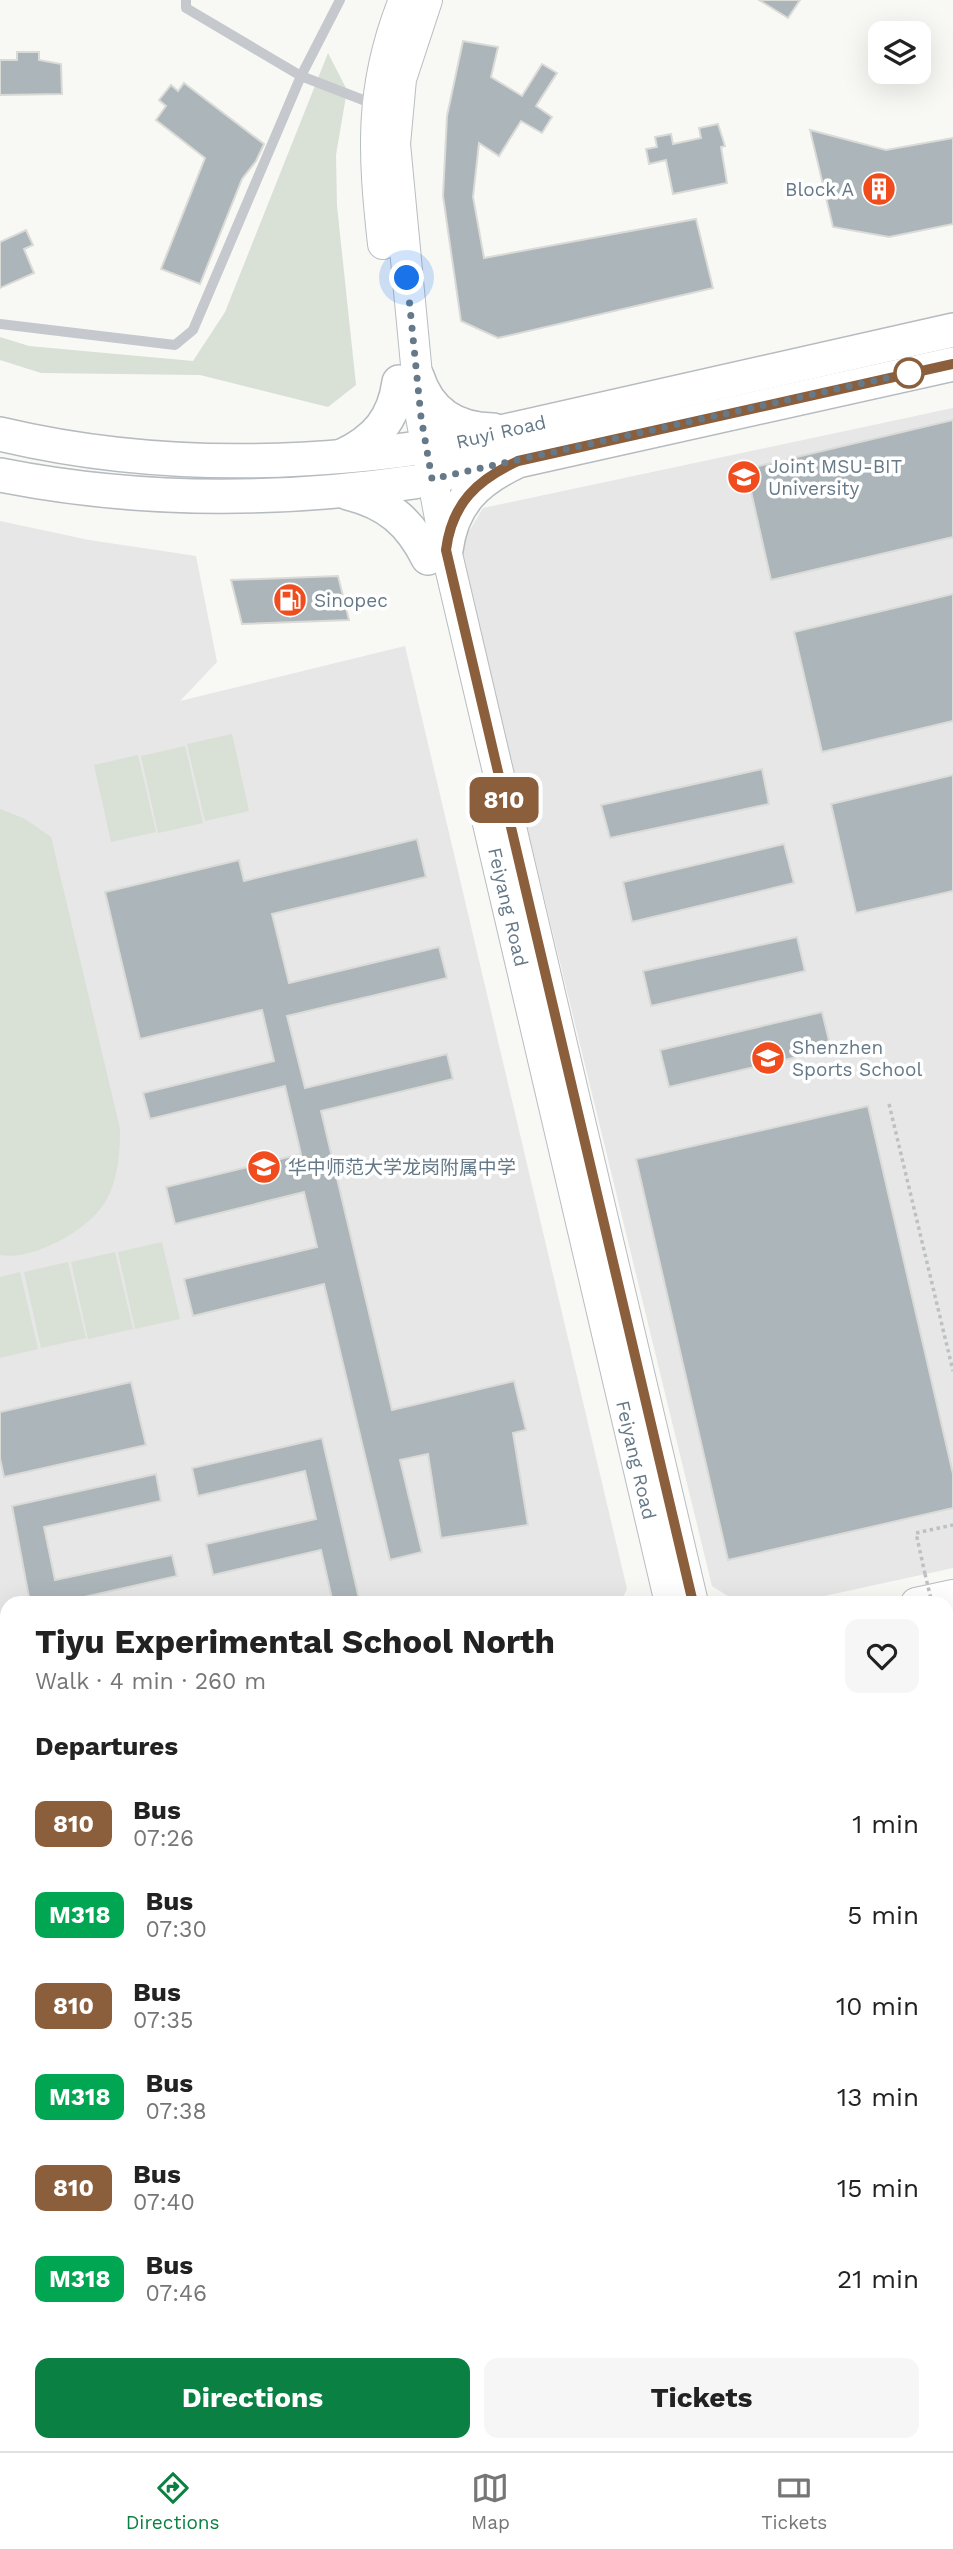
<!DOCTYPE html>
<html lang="en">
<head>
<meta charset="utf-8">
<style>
  body { margin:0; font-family:"Work Sans","Noto Sans SC",sans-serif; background:#f6f6f6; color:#222; height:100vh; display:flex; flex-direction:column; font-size:26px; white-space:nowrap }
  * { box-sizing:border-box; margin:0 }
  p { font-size:23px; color:#767676 }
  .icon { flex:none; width:38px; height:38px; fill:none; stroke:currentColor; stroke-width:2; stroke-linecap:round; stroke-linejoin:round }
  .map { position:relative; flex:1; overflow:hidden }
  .details { position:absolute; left:0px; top:1596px; width:954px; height:856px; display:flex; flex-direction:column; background:#fff; border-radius:21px 21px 0 0; box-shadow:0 7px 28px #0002 }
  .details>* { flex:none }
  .badge { padding:0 14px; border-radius:10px; font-size:24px; line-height:46px }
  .fabs { position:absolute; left:868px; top:21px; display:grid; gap:14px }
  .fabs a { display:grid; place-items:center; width:63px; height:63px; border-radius:14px; background:#fff; box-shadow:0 7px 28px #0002; font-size:35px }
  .you { position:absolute; width:35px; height:35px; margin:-18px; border:5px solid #fff; border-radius:50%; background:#1a73e8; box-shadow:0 0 0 10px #1a73e833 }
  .map>.badge { position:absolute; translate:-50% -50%; box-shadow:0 0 0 4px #fff }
  h2 { padding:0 35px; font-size:26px; line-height:63px }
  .round { display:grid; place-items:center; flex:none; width:74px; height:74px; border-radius:14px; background:#f6f6f6 }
  .summary { display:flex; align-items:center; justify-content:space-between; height:119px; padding:0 35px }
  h1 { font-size:33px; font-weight:700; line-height:52px }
  .button { display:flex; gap:14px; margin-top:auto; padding:14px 35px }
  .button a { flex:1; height:80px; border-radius:14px; background:#0b8043; color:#fff; font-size:28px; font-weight:700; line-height:80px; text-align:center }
  .button a+a { background:#f6f6f6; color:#222 }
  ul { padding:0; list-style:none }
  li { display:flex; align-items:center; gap:21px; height:91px; padding:0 35px }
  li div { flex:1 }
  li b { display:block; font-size:26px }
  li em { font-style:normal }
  li .badge { min-width:77px; font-weight:700; text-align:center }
  .dock { display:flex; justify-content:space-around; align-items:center; height:98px; border-top:2px solid #e0e0e0; background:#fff; font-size:19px; color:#767676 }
  .dock a { display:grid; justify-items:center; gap:4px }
  .dock .on { color:#0b8043 }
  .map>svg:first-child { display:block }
  .built { fill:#e6e7e6 }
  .green { fill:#d9e0d6 }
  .building { fill:#acb5ba; stroke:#dadad7; stroke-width:2 }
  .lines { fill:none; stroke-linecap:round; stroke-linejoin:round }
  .secondary-casing { stroke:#b7bdc1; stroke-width:32 }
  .primary-casing { stroke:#b6bbbf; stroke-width:36 }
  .path { stroke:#bec1c3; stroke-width:3.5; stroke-dasharray:3.5 3.5; stroke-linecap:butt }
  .lane { stroke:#c5c9cd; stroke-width:10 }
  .street { stroke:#c5c9cd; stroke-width:21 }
  .secondary { stroke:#fff; stroke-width:30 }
  .primary { stroke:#fff; stroke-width:33 }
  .path-bridge { stroke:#bec1c3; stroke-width:3.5; stroke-dasharray:3.5 3.5; stroke-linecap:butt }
  .line-casing { stroke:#fff; stroke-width:16 }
  .line { stroke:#8b5e3c; stroke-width:10 }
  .walk { stroke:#657988; stroke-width:7; stroke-dasharray:0 12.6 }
  .stop-dot { fill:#fff; stroke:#8b5e3c; stroke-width:3.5 }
  .labels { text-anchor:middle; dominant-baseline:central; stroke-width:7; stroke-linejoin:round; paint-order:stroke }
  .poi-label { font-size:19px; fill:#657988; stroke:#fff; text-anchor:start }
  .street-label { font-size:19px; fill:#657988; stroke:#fff }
</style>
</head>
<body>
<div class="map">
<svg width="953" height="2451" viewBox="0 0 953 2451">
  <rect width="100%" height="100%" fill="#f8f8f5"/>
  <g class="built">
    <path d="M 953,408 L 953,1568 L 792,1603 L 739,1603 L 712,1586 L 459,548 L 483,508 Z"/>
    <path d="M 0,521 L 89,540 L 196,556 L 217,662 L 180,701 L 405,646 L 627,1589 L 620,1603 L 7,1603 L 7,1717 L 0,1717 Z"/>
    <path d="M 953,1649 L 953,2105 L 947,2107 L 947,1651 Z"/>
    <path d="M 0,2130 L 7,2130 L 7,2445 L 947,2445 L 947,2273 L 953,2272 L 953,2451 L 0,2451 Z"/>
  </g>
  <g class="green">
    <path d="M 328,53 L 347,90 L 336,155 L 337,206 L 356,385 L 328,407 L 200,375 L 41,373 L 0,360 L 0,337 L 29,346 L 193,361 L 225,312 Z"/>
    <path d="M 232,734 L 249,811 L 205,821 L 187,744 Z"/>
    <path d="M 185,746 L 203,823 L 158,833 L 141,756 Z"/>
    <path d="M 138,755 L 156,832 L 111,842 L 94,765 Z"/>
    <path d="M 0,809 L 25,819 L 51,837 L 120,1129 C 120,1152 118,1178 107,1199 C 91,1229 34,1261 0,1255 Z"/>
    <path d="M 162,1242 L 180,1319 L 135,1329 L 118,1252 Z"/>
    <path d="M 115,1252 L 133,1329 L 88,1339 L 71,1262 Z"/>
    <path d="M 68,1262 L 86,1338 L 41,1348 L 24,1272 Z"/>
    <path d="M 20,1272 L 38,1349 L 0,1358 L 0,1277 Z"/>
    <path d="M 0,1808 L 7,1808 L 7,2101 L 0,2100 Z"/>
  </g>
  <g class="building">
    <path d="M 759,0 L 800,0 L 788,18 Z"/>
    <path d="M 463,41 L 498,47 L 491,77 L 522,96 L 542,64 L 557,73 L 536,106 L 552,117 L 542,133 L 521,121 L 499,156 L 479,143 L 473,197 L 484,258 L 696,219 L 713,288 L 498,338 L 461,321 L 443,196 L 447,116 Z"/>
    <path d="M 17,52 L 39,52 L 39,60 L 61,64 L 62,94 L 0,95 L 0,60 L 17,60 Z"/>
    <path d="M 184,83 L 264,144 L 256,161 L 242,179 L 200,284 L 161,269 L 205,158 L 156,120 L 166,106 L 159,100 L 171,85 L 178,91 Z"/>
    <path d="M 718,124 L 725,146 L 721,147 L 727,183 L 673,194 L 666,160 L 649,164 L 646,149 L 657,147 L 655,137 L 671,134 L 673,144 L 701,138 L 699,128 Z"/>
    <path d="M 810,130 L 886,150 L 953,138 L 953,224 L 889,237 L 833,227 Z"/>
    <path d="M 26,230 L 33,245 L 24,249 L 34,273 L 0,288 L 0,242 Z"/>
    <path d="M 953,420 L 953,537 L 771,580 L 746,469 Z"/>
    <path d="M 338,576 L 349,620 L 242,624 L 231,580 Z"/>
    <path d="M 953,594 L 953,721 L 822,752 L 794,632 Z"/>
    <path d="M 762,769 L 769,804 L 610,838 L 601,805 Z"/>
    <path d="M 953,775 L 953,891 L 856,913 L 831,804 Z"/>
    <path d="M 417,839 L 426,877 L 272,914 L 289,983 L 439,947 L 447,978 L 287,1016 L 305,1088 L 447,1054 L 453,1079 L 321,1111 L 392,1410 L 514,1381 L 526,1430 L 513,1433 L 528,1525 L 441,1538 L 428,1454 L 400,1460 L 422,1552 L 390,1560 L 324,1284 L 193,1316 L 184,1279 L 317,1247 L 304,1192 L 175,1224 L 166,1187 L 301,1154 L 285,1086 L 150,1119 L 143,1093 L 274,1061 L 262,1010 L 140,1039 L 105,892 L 239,860 L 244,881 Z"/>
    <path d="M 784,844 L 794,883 L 632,922 L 623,882 Z"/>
    <path d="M 797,937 L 805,971 L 651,1006 L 643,971 Z"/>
    <path d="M 822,1012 L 831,1049 L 669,1087 L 660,1050 Z"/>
    <path d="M 868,1106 L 953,1474 L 953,1508 L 728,1560 L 636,1159 Z"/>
    <path d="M 131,1382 L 146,1445 L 4,1477 L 0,1458 L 0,1412 Z"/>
    <path d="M 322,1438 L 360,1603 L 333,1603 L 321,1550 L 213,1575 L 206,1544 L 316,1519 L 305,1471 L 198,1496 L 192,1468 Z"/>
    <path d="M 156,1474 L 161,1501 L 44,1527 L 55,1580 L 172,1555 L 177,1576 L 58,1603 L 30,1603 L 12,1506 Z"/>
  </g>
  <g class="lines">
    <g class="secondary-casing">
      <g id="secondary">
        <path d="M 427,0 L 401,79 L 395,144 L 421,417 L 446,550 L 693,1603"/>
        <path d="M 383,244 C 373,153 369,87 404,0"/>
        <path d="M 414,482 L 509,462"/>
        <path d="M 482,798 L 670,1603"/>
        <path d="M 916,1603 L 953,1595"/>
        <path d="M 0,1771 L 7,1771"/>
        <path d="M 859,2445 L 860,2451"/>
        <path d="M 883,2445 L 884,2451"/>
      </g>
    </g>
    <g class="primary-casing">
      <g id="primary">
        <path d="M 417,376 C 428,411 455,430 493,430"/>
        <path d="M 0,434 C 148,469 303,467 452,443 L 953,330"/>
        <path d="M 342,456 C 376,440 394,419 399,382"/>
        <path d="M 0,475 C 136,502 276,502 414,482"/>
        <path d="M 348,493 C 388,503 410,522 428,558"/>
        <path d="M 446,550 C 452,503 477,480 518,461 L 953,364"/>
      </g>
    </g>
    <g class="path">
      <path d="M 889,1104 L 953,1371"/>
      <path d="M 925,1574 L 916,1533 L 953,1525"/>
      <path d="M 947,1670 L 953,1696"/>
      <path d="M 292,2445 L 293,2451"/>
    </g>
    <g class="lane">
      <path d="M 186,0 L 186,8 L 301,76 L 340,0"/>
      <path d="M 0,324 L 175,345 L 193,330 L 301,76 L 376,105"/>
      <path d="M 170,2445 L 171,2451"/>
    </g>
    <g class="street">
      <path d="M 947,2297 L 953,2297"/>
      <path d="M 947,2320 L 953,2320"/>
      <path d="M 0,2445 L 7,2443"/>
      <path d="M 518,2445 L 520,2451"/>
    </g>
    <use href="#secondary" class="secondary"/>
    <use href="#primary" class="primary"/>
    <path class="path-bridge" d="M 925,1574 L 932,1603"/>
  </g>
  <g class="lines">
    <g class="line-casing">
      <path id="line" d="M 693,1603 L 446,550 C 452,503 477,480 518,461 L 953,364"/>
    </g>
    <use href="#line" class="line"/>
    <path class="walk" d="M 407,278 L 421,417 L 432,479 L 909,373"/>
  </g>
  <defs>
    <g id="building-disc" transform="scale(1.75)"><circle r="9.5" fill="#f04c1d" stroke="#fff"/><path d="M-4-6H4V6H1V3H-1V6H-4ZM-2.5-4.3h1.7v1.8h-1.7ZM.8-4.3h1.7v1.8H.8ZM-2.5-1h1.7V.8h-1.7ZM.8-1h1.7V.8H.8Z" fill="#fff"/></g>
    <g id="university-disc" transform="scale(1.75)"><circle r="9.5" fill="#f04c1d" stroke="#fff"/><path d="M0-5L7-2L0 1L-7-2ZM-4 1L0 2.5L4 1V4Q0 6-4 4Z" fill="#fff"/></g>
    <g id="fuel-disc" transform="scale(1.75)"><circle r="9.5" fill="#f04c1d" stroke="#fff"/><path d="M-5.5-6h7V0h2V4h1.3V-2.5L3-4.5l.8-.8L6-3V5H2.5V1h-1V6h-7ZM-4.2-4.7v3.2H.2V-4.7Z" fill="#fff"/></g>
    <g id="school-disc" transform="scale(1.75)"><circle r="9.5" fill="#f04c1d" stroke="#fff"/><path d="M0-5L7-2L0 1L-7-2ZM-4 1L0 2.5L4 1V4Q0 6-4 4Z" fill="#fff"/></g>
  </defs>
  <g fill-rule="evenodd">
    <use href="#building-disc" x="879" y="189"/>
    <use href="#university-disc" x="744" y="477"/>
    <use href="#fuel-disc" x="290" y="600"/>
    <use href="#school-disc" x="768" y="1058"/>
    <use href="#school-disc" x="264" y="1167"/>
  </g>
  <circle class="stop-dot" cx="909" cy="373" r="14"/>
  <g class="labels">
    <g class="poi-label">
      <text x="854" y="189" text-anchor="end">Block A</text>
      <text x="768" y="466">Joint MSU-BIT<tspan x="768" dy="22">University</tspan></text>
      <text x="314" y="600">Sinopec</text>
      <text x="792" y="1047">Shenzhen<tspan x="792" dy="22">Sports School</tspan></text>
      <text x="288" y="1167">华中师范大学龙岗附属中学</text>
    </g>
    <g class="street-label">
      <text transform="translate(501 432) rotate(-13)">Ruyi Road</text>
      <text transform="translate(508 907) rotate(77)">Feiyang Road</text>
      <text transform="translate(636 1460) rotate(77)">Feiyang Road</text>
    </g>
  </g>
</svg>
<div class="fabs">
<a><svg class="icon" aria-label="layers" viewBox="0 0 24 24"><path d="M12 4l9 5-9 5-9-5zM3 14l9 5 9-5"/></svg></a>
</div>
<div class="you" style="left:407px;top:278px"></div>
<b class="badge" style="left:504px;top:800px;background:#8b5e3c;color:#fff">810</b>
<section class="details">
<div class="summary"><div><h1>Tiyu Experimental School North</h1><p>Walk · 4 min · 260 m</p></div><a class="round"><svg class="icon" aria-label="heart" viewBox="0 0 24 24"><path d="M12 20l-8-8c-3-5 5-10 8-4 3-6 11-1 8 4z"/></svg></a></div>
<h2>Departures</h2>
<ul>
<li><span class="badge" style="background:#8b5e3c;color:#fff">810</span><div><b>Bus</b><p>07:26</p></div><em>1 min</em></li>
<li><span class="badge" style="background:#00a651;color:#fff">M318</span><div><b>Bus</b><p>07:30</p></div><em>5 min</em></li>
<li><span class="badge" style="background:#8b5e3c;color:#fff">810</span><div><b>Bus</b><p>07:35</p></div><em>10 min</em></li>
<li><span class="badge" style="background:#00a651;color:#fff">M318</span><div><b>Bus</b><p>07:38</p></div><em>13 min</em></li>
<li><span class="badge" style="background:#8b5e3c;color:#fff">810</span><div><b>Bus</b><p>07:40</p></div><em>15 min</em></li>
<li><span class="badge" style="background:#00a651;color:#fff">M318</span><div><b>Bus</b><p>07:46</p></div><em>21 min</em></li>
</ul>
<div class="button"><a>Directions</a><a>Tickets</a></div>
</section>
</div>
<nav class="dock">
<a class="on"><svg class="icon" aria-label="directions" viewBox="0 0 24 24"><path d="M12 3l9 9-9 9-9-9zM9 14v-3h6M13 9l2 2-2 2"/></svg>Directions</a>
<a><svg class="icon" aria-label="map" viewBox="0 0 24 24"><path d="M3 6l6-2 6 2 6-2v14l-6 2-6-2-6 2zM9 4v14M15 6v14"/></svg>Map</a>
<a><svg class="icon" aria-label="tickets" viewBox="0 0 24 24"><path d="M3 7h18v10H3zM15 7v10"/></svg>Tickets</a>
</nav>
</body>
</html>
